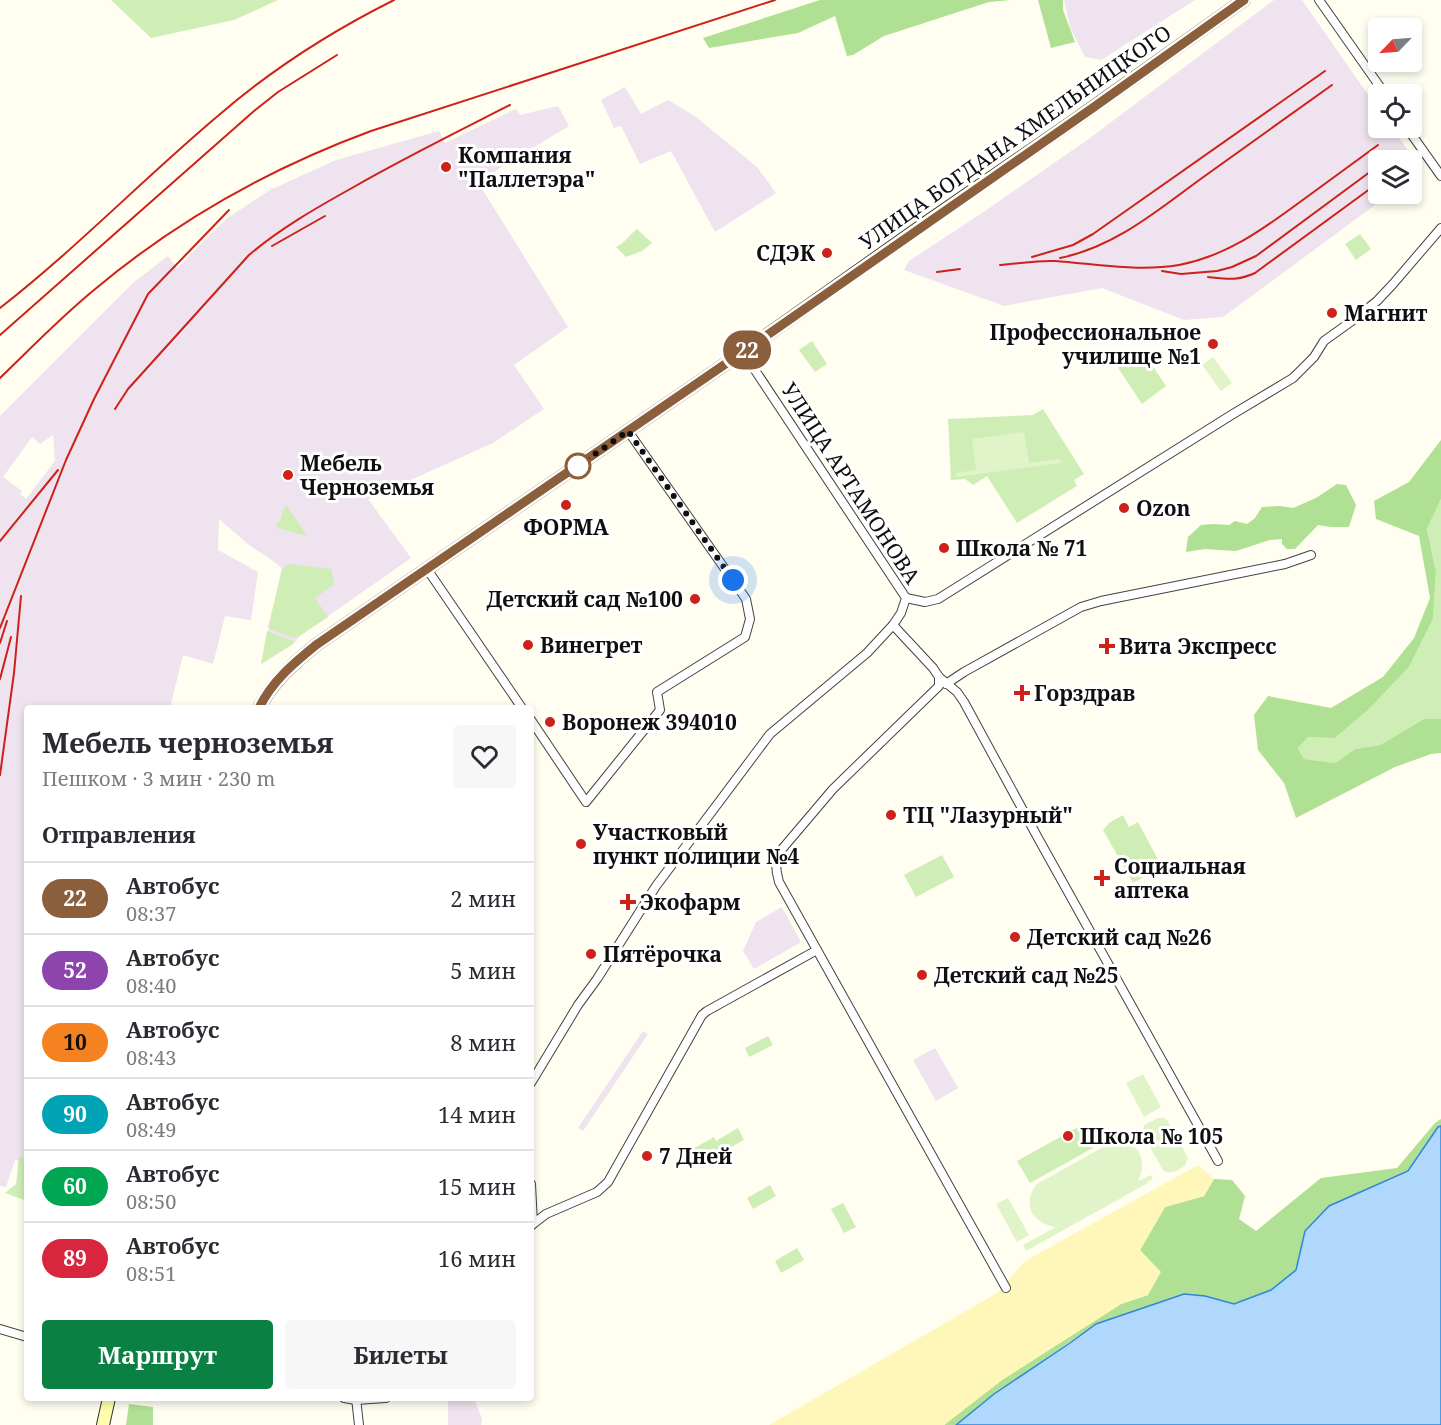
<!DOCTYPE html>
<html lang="ru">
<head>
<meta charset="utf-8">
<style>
  body { margin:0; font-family:"Noto Serif",serif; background:#f7f7f7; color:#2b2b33; height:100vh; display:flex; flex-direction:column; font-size:22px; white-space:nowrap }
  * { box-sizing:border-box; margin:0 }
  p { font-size:20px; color:#7c7c81 }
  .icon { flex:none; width:33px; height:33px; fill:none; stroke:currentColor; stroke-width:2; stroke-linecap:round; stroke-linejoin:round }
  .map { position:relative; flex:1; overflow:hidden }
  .sheet { position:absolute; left:24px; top:705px; width:510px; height:696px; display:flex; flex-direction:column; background:#fff; border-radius:6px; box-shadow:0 3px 9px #0003 }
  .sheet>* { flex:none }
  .badge { padding:0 12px; border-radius:20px; font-size:21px; line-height:39px }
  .needle { width:39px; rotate:245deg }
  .tools { position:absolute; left:1368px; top:18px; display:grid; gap:12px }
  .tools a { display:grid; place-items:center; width:54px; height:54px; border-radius:6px; background:#fff; box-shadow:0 3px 9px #0003; font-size:30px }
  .you { position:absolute; width:30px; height:30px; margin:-15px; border:4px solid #fff; border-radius:50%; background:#1a73e8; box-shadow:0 0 0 9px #1a73e833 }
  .map>.badge { position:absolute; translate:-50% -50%; box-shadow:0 0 0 3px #fff }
  h2 { padding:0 18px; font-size:22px; line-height:54px }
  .round { display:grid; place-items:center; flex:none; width:63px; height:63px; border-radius:6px; background:#f7f7f7 }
  .summary { display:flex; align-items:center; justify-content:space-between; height:102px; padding:0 18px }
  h1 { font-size:28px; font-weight:700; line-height:45px }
  .action { display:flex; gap:12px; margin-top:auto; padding:12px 18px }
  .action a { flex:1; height:69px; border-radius:6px; background:#0b8043; color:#fff; font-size:24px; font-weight:700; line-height:69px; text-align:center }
  .action a+a { background:#f7f7f7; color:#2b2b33 }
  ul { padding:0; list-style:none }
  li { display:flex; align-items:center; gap:18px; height:72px; padding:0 18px; border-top:2px solid #e1e1e2 }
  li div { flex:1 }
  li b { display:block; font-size:22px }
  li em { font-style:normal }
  li .badge { min-width:66px; font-weight:700; text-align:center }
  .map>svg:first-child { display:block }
  .industrial { fill:#eee3ee; fill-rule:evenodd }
  .green { fill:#ceeeb6 }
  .forest { fill:#afe094 }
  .sand { fill:#fff6b9 }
  .pitch { fill:#e1f4c9 }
  .water { fill:#b0d8fc; stroke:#3086da; stroke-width:1.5 }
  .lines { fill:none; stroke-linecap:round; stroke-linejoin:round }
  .street-casing { stroke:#424242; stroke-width:10 }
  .secondary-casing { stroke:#313131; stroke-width:14 }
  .street { stroke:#fff; stroke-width:8 }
  .secondary { stroke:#fffeac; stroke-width:12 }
  .rail { stroke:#cd2119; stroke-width:2 }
  .line-casing { stroke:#fff; stroke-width:14 }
  .line { stroke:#8b5e3c; stroke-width:9 }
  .walk { stroke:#0f0f0f; stroke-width:6; stroke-dasharray:0 10.8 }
  .poi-dot { fill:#cd2119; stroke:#fff; stroke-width:2 }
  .stop-dot { fill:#fff; stroke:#8b5e3c; stroke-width:3 }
  .labels { text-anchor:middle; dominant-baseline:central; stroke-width:6; stroke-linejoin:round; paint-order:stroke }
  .street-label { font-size:21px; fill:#0f0f0f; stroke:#fff }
  .poi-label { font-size:21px; font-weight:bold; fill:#0f0f0f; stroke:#fff; text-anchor:start }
</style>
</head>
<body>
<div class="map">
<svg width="1441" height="1425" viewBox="0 0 1441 1425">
  <rect width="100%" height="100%" fill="#fffef1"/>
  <g class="industrial">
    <path d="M 1064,0 L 1195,0 L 1101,60 L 1085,57 L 1070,27 Z"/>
    <path d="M 1274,0 L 1302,0 L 1378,109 L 1378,128 L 1392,128 L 1422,170 L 1412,178 L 1412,160 L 1378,160 L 1378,194 L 1390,194 L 1223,317 L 1184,320 L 1102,288 L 1004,306 L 904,270 L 909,261 L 988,209 L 1090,138 Z"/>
    <path d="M 625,87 L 641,114 L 668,100 L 696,117 L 757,167 L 776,193 L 715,232 L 671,151 L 640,164 L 621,126 L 614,128 L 601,100 Z"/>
    <path d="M 558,106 L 569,126 L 501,167 L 479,184 L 568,327 L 514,365 L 544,409 L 493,443 L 368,499 L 411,558 L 301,635 L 293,644 L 261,664 L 282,569 L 276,563 L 249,545 L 219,519 L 218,550 L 258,572 L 251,620 L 225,616 L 213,664 L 183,655 L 170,708 L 27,708 L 27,1162 L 15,1160 L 6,1187 L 0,1186 L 0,416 L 134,282 L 168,256 L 177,268 L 226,219 L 270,190 L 336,160 L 439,131 L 445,143 L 516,109 L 520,115 ZM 53,435 L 55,461 L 26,499 L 20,494 L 22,491 L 3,477 L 32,437 L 40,444 Z"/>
    <path d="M 782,907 L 801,942 L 754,969 L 743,951 L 756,922 Z"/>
    <path d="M 643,1031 L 648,1034 L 583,1131 L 578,1128 Z"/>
    <path d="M 935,1048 L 958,1088 L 936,1101 L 913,1060 Z"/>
    <path d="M 448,1398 L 474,1398 L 482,1419 L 481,1425 L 448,1425 Z"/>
  </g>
  <g class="green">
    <path d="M 111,0 L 278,0 L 234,20 L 151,38 Z"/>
    <path d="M 637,229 L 652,243 L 642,251 L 626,257 L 616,247 C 625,243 629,235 637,229 Z"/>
    <path d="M 1360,234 L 1371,249 L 1356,260 L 1345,244 Z"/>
    <path d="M 812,341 L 827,364 L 815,372 L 799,350 Z"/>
    <path d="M 1144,353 L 1166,386 L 1142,404 L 1113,360 Z"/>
    <path d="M 1043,409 L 1084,474 L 1074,480 L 1077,486 L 1017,523 L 987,476 L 973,485 L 965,479 L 951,480 L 948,419 L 1033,415 Z"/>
    <path d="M 1441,499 L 1441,719 L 1424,719 L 1380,745 L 1355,749 L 1335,763 L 1304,759 L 1298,748 L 1308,737 L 1335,738 L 1369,709 L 1409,667 L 1433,619 L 1436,572 L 1427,527 Z"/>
    <path d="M 287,506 L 307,536 L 281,529 L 276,526 L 281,519 L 284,508 Z"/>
    <path d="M 288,564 L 331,569 L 334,584 L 315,598 L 328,617 L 301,635 L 293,638 L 268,628 L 282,569 Z"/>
    <path d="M 267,631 L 293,641 L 293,644 L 261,664 Z"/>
    <path d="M 1123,815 L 1129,827 L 1138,822 L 1162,867 L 1133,883 L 1103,830 L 1109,823 Z"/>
    <path d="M 942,855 L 954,877 L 916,897 L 904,875 Z"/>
    <path d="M 768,1036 L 773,1045 L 749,1057 L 745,1048 Z"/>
    <path d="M 1080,1126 L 1093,1148 L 1030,1183 L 1017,1161 Z"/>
    <path d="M 738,1128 L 744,1140 L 722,1152 L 724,1156 L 703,1168 L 693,1149 L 714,1137 L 716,1141 Z"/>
    <path d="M 19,1157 L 27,1158 L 27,1201 L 5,1193 L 16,1184 Z"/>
    <path d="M 770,1185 L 776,1196 L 753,1209 L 747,1198 Z"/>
    <path d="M 843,1203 L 856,1227 L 844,1233 L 831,1209 Z"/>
    <path d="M 797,1248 L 804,1260 L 781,1273 L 775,1261 Z"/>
  </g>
  <g class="forest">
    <path d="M 820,0 L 1011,0 L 989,2 L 884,36 L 853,55 L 847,56 L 835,16 L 798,33 L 709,48 L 703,38 Z"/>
    <path d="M 1038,0 L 1063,0 L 1063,10 L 1075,42 L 1051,48 Z"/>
    <path d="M 1441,440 L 1441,499 L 1427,528 L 1436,572 L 1433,619 L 1409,667 L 1369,709 L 1335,738 L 1308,737 L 1298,748 L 1304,759 L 1335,763 L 1355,749 L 1380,745 L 1424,719 L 1441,719 L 1441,753 L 1431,754 L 1395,767 L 1296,818 L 1284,783 L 1258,750 L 1254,715 L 1268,696 L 1331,708 L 1383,677 L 1414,638 L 1430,598 L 1419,536 L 1376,519 L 1374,501 L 1409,482 Z"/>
    <path d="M 1337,484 L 1346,485 L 1356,505 L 1349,527 L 1331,527 L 1318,525 L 1295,549 L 1287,549 L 1282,544 L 1282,539 L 1270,540 L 1236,551 L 1205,549 L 1186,552 L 1188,537 L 1201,525 L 1213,524 L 1229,525 L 1235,521 L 1247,524 L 1255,518 L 1262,507 L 1280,506 L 1293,508 L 1316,498 Z"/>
    <path d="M 1441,1119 L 1441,1126 L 1438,1128 L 1408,1171 L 1305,1231 L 1296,1270 L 1271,1290 L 1234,1304 L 1205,1296 L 1096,1324 L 994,1394 L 955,1425 L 944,1425 L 1002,1380 L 1121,1304 L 1148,1295 L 1140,1250 L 1165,1207 L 1204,1196 L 1214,1179 L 1232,1180 L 1245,1196 L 1239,1219 L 1256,1231 L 1321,1178 L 1397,1168 L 1435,1123 Z"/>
    <path d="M 129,1404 L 153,1407 L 153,1425 L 126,1425 Z"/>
  </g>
  <path class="sand" d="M 1198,1165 L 1214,1179 L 1204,1196 L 1165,1207 L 1140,1250 L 1161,1272 L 1148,1295 L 1121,1304 L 1002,1380 L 944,1425 L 769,1425 L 997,1293 L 1025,1261 Z"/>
  <g class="pitch">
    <path d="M 1213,357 L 1232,383 L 1221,391 L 1202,365 Z"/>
    <path d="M 1024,432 L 1029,463 L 1060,459 L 1061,463 L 956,477 L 955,473 L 976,470 L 972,439 Z"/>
    <path d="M 1143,1074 L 1161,1107 L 1144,1117 L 1126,1083 Z"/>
    <path d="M 1158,1118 L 1164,1118 L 1167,1120 L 1188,1158 L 1185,1166 C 1177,1170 1171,1176 1163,1170 L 1142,1133 L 1144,1125 Z"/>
    <path d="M 1112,1142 C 1138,1138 1149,1160 1138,1181 L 1151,1175 L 1153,1179 L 1147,1182 L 1148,1183 L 1026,1251 L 1023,1245 L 1056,1227 C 1032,1224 1021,1203 1037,1184 Z"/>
    <path d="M 1008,1198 L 1029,1235 L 1017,1242 L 996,1204 Z"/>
  </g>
  <path class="water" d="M 1441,1126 L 1441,1425 L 956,1425 L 994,1394 L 1070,1343 L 1096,1324 L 1184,1294 L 1205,1296 L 1234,1304 L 1271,1290 L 1296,1270 L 1305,1231 L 1329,1206 L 1408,1171 L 1438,1127 Z"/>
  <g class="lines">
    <g class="street-casing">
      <g id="street">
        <path d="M 1319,0 L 1385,94"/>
        <path d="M 1407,128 L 1441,176"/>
        <path d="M 427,569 L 522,708"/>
        <path d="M 906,598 L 925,602 L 938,599 L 1233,414 L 1293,378 L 1314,357 L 1324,341 L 1356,318 L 1377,301 L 1393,284 L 1441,228"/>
        <path d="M 893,625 L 933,668 L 939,677 L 957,692 L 964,702 L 1038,838 L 1218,1161"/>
        <path d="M 939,677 L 939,686 L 833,789 L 777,855 C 775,865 776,872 779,882 L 1006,1288"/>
        <path d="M 946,684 L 964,672 L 1081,607 L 1101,601 L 1285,564 L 1311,555"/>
        <path d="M 531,720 L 586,802 L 660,710 L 657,692 L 745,637 L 750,619 L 746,599 L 628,431"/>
        <path d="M 531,1083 L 578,1005 L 597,979 L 656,886 L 770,734 L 867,653 L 893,625 L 901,613 L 906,598 L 743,352"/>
        <path d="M 531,1184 L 533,1224 L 531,1226"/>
        <path d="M 533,1224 L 546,1214 L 597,1192 L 608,1182 L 702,1015 L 707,1011 L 817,950"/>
        <path d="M 0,1329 L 27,1337"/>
        <path d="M 344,1398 L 356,1400 L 386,1398"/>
        <path d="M 356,1398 L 359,1425"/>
      </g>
    </g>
    <g class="secondary-casing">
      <g id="secondary">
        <path d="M 259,708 C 272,682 294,663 316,645 L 753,345 L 927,222 L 1075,120 L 1244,0"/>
        <path d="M 103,1425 L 109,1398"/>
      </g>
    </g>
    <use href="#street" class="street"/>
    <use href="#secondary" class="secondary"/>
    <g class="rail">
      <path d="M 272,246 L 325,216"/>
      <path d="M 1032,257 L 1073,245 L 1093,234 L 1325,71"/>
      <path d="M 1060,258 C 1115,247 1158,210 1202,178 C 1245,147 1289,116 1332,85"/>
      <path d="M 1000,265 C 1018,264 1037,260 1055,261 C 1096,264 1138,272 1179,265 C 1226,256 1262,230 1300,202 C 1326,183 1352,164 1378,145"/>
      <path d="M 1162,271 L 1181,274 L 1217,271 L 1232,267 L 1256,256 L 1378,166"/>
      <path d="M 937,272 L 960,269"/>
      <path d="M 1208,277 C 1227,279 1238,281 1255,273 L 1378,183"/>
      <path d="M 0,308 C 77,248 144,178 219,115 C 271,70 332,31 394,0"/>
      <path d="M 0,335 L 254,111 L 278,92 L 337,55"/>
      <path d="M 0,378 C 31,348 61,317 94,290 C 176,221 271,168 371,131 L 775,0"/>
      <path d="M 115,409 L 128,389 L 249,255 C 281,228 316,208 352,188 C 404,158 457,132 510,105"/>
      <path d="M 0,541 L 58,470"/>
      <path d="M 0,628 L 66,460 L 94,399 L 148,294 L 229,210"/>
      <path d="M 0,643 L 7,621"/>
      <path d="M 0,679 L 11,637"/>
      <path d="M 0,775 L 14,673 L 21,596"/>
    </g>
  </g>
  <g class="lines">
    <g class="line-casing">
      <path id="line" d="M 259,708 C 272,681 294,663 316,645 L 753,345 L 1094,107 L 1244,0"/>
    </g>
    <use href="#line" class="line"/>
    <path class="walk" d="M 578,466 L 628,431 L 733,580"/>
  </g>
  <g class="poi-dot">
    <circle cx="446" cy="167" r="6"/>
    <circle cx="827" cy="253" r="6"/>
    <circle cx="1332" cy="313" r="6"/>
    <circle cx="1213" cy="344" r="6"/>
    <circle cx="288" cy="475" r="6"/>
    <circle cx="566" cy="505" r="6"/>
    <circle cx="1124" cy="508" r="6"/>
    <circle cx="944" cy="548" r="6"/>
    <circle cx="695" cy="599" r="6"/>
    <circle cx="528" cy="645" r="6"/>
    <path d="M1104 637h6v6h6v6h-6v6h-6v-6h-6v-6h6z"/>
    <path d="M1019 684h6v6h6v6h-6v6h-6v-6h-6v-6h6z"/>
    <circle cx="550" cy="722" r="6"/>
    <circle cx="891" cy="815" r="6"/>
    <circle cx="581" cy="844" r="6"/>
    <path d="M1099 869h6v6h6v6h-6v6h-6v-6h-6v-6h6z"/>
    <path d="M625 893h6v6h6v6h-6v6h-6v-6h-6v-6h6z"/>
    <circle cx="1015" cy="937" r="6"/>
    <circle cx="591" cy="954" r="6"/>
    <circle cx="922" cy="975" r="6"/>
    <circle cx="1068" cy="1136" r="6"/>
    <circle cx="647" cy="1156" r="6"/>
  </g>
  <circle class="stop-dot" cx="578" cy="466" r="12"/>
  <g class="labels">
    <g class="street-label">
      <text transform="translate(1015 137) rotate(-35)">УЛИЦА БОГДАНА ХМЕЛЬНИЦКОГО</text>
      <text transform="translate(851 483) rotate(57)">УЛИЦА АРТАМОНОВА</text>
    </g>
    <g class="poi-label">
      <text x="458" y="155">Компания<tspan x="458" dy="24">"Паллетэра"</tspan></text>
      <text x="815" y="253" text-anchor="end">СДЭК</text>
      <text x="1344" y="313">Магнит</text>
      <text x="1201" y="332" text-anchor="end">Профессиональное<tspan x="1201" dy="24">училище №1</tspan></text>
      <text x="300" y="463">Мебель<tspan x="300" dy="24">Черноземья</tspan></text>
      <text x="1136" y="508">Ozon</text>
      <text x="566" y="527" text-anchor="middle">ФОРМА</text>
      <text x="956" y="548">Школа № 71</text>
      <text x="683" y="599" text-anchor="end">Детский сад №100</text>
      <text x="540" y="645">Винегрет</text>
      <text x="1119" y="646">Вита Экспресс</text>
      <text x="1034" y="693">Горздрав</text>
      <text x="562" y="722">Воронеж 394010</text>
      <text x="903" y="815">ТЦ "Лазурный"</text>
      <text x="593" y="832">Участковый<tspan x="593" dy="24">пункт полиции №4</tspan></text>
      <text x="1114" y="866">Социальная<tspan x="1114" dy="24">аптека</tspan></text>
      <text x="640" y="902">Экофарм</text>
      <text x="1027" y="937">Детский сад №26</text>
      <text x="603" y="954">Пятёрочка</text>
      <text x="934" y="975">Детский сад №25</text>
      <text x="1080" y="1136">Школа № 105</text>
      <text x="659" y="1156">7 Дней</text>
    </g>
  </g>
</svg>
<div class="tools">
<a><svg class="needle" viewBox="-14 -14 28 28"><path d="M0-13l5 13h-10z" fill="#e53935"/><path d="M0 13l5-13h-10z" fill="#7c7c81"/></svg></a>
<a><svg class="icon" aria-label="locate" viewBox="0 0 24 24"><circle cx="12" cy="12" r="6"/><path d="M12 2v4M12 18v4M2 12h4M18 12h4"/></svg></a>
<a><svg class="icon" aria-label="layers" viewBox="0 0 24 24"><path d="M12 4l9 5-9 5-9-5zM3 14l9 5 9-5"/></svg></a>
</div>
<div class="you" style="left:733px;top:580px"></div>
<b class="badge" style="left:747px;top:350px;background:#8b5e3c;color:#fff">22</b>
<section class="sheet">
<div class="summary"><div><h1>Мебель черноземья</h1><p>Пешком · 3 мин · 230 m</p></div><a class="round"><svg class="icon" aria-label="heart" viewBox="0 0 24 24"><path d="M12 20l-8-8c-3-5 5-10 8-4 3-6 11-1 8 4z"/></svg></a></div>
<h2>Отправления</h2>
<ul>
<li><span class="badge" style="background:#8b5e3c;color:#fff">22</span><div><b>Автобус</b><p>08:37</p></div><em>2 мин</em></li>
<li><span class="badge" style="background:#8e44ad;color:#fff">52</span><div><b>Автобус</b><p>08:40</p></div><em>5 мин</em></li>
<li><span class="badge" style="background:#f58220;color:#111">10</span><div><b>Автобус</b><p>08:43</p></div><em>8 мин</em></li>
<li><span class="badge" style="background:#00a3b4;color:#fff">90</span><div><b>Автобус</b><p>08:49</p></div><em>14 мин</em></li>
<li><span class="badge" style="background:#00a651;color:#fff">60</span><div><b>Автобус</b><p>08:50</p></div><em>15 мин</em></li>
<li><span class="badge" style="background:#d7263d;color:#fff">89</span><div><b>Автобус</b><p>08:51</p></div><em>16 мин</em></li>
</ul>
<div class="action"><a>Маршрут</a><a>Билеты</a></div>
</section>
</div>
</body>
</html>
